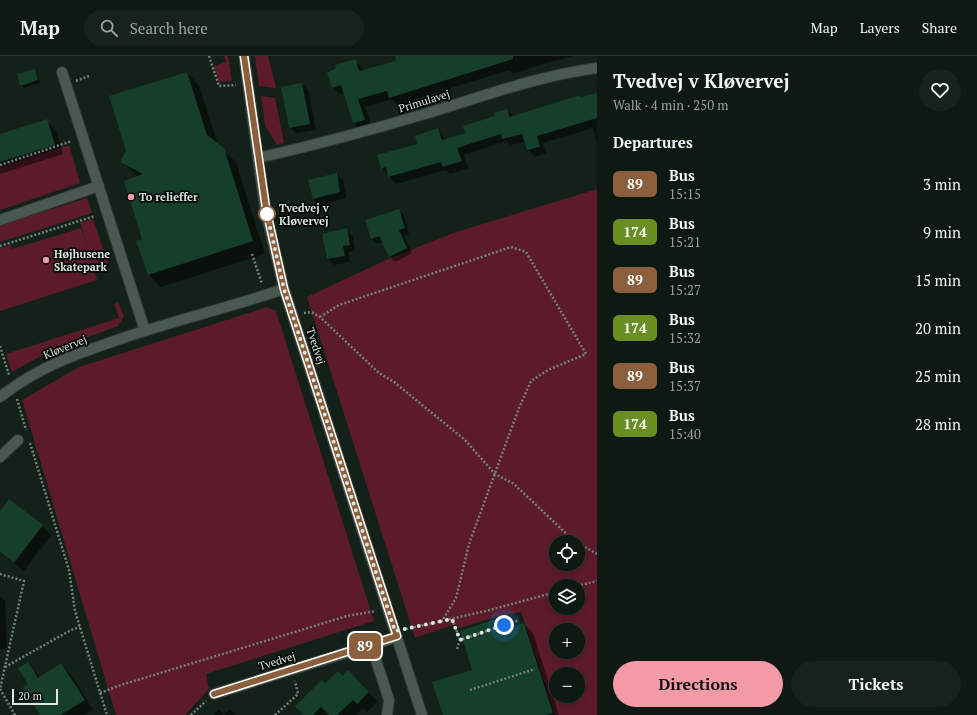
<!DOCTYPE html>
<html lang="en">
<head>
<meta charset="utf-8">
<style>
  body { margin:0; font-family:"PT Serif",serif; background:#17221c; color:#f1f3f6; height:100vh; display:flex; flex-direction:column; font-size:15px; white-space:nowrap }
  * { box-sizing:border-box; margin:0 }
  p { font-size:13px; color:#9ba0a0 }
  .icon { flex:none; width:22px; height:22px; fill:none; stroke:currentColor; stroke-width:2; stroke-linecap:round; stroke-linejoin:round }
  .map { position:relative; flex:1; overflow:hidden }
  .sheet { display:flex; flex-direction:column; background:#0e1913; width:380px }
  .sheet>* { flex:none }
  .badge { padding:0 8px; border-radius:6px; font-size:14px; line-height:26px }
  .buttons { position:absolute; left:549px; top:479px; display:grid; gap:8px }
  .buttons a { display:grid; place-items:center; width:36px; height:36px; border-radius:50%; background:#0e1913; box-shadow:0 2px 6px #0003,0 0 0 1px #2e3833; font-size:20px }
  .scale { position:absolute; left:12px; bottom:10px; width:46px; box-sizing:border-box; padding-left:4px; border:2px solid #dce5df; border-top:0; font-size:11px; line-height:14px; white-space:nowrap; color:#dce5df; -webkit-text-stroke:3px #040906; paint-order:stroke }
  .you { position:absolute; width:20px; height:20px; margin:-10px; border:3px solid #fff; border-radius:50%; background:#1a73e8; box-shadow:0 0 0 6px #1a73e833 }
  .map>.badge { position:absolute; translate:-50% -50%; box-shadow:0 0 0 2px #fff }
  h2 { padding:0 16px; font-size:15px; line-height:36px }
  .round { display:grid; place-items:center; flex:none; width:42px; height:42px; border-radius:21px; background:#17221c }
  .summary { display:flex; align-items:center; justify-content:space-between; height:68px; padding:0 16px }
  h1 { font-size:19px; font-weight:700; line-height:30px }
  .button { display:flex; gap:8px; margin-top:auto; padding:8px 16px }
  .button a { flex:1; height:46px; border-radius:24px; background:#f39aa7; color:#111; font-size:16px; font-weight:700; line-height:46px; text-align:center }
  .button a+a { background:#17221c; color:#f1f3f6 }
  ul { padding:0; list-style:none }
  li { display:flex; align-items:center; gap:12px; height:48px; padding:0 16px }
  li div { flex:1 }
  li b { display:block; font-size:15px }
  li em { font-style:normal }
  li .badge { min-width:44px; font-weight:700; text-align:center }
  header { display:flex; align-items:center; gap:24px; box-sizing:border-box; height:56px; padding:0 20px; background:#0e1913; border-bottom:1px solid #2e3833 }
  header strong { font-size:19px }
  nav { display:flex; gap:22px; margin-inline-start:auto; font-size:14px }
  .search { width:280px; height:36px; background:#17221c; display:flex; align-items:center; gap:10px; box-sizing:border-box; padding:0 14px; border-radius:22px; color:#9ba0a0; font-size:15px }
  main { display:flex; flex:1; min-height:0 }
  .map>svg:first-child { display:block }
  .green { fill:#5b1b2a; fill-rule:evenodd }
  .shadow { fill:#0007 }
  .building { fill:#153e2b }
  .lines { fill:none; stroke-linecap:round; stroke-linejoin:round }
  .minor-casing { stroke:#313a35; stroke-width:12 }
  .path { stroke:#737f78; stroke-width:2.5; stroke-dasharray:2 2; stroke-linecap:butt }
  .minor { stroke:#4a5950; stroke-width:10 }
  .line-casing { stroke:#fff; stroke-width:9 }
  .line { stroke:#8b5e3c; stroke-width:6 }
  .walk { stroke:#dce5df; stroke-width:4; stroke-dasharray:0 7.2 }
  .poi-dot { fill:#f39aa7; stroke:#040906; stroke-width:1.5 }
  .stop-dot { fill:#fff; stroke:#8b5e3c; stroke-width:2 }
  .labels { text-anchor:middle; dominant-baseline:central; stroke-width:3.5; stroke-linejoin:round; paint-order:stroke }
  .street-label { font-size:11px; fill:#dce5df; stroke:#040906 }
  .poi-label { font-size:11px; font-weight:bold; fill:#dce5df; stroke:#040906; text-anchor:start }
  .stop-label { font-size:11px; font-weight:bold; fill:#dce5df; stroke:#040906; text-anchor:start }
</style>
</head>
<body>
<header>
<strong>Map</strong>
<div class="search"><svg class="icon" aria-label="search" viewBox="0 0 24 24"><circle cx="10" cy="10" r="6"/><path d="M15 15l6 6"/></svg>Search here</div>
<nav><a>Map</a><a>Layers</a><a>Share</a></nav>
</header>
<main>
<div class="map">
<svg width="597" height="659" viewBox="0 0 597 659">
  <rect width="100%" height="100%" fill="#132119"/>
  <g class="green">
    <path d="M 224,0 L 228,0 L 232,25 L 219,26 L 214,10 L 226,6 Z"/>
    <path d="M 255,0 L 268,0 L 276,32 L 259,30 Z"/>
    <path d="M 261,40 L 275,42 L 284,87 L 277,89 L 265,69 Z"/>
    <path d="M 69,89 L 80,127 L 0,154 L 0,111 Z"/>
    <path d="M 597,133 L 597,659 L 555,659 L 521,556 L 500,560 L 459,572 L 455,568 L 415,582 L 307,241 L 388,203 L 453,177 ZM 556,486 L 578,486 L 578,508 L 556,508 ZM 556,530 L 578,530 L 578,552 L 556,552 ZM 556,574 L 578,574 L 578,596 L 556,596 ZM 556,618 L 578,618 L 578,640 L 556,640 Z"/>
    <path d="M 87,142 L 92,157 L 0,186 L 0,169 Z"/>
    <path d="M 93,163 L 108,207 L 94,214 L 97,224 L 0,255 L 0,192 L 11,189 L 12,193 L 81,172 L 89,195 L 80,167 Z"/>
    <path d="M 118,246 L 124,260 L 118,270 L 52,294 L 12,316 L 6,298 L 119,262 L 114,248 Z"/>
    <path d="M 267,251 L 276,255 L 374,565 L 206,618 L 209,633 L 185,659 L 116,659 L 22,344 L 79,311 Z"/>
  </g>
  <g class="shadow">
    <path d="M 396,0 L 574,0 L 549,6 L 513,18 L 509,14 L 397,49 L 392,43 L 365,51 L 372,71 L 362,74 L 354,67 L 345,37 L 340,39 L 333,31 L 355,4 L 364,15 L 397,5 Z"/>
    <path d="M 34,14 L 37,17 L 40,27 L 24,32 L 21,29 Z"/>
    <path d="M 187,17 L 199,29 L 218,89 L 236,106 L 265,198 L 161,231 L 149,219 L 138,121 L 122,106 Z"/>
    <path d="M 302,28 L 308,34 L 316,74 L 296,77 L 290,71 Z"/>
    <path d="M 580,40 L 597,58 L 597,87 L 593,72 L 543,87 L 546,97 L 535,101 L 528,94 L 525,86 L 510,89 L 506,85 L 464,99 L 468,112 L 450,118 L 446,114 L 396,128 L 382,112 L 438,73 L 446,84 L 467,77 L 507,54 L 514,61 Z"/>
    <path d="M 46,65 L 56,74 L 63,98 L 0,118 L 0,79 Z"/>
    <path d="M 337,118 L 343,124 L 346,142 L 320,149 L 314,143 Z"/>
    <path d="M 398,154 L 404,160 L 409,178 L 404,180 L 412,197 L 395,206 L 390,200 L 383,186 L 377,188 L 372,182 Z"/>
    <path d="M 346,174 L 353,180 L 355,195 L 349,196 L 350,206 L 334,209 L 328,203 Z"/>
    <path d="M 0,457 L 42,470 L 51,479 L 24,515 L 0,497 Z"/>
    <path d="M 0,540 L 5,545 L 7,593 L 0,593 Z"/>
    <path d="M 499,564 L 508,572 L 524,568 L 533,577 L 559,659 L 444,659 L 474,614 Z"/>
    <path d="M 28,607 L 40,622 L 61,608 L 70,617 L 93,654 L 84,659 L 41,659 L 29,628 Z"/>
    <path d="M 343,621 L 358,625 L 378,646 L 367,656 L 363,652 L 356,659 L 304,659 L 325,628 Z"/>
    <path d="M 219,653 L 224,659 L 230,653 L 236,659 L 213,659 Z"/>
  </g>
  <g class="building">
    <path d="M 395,0 L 513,0 L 513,3 L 389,42 L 387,35 L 358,43 L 365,64 L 353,67 L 341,29 L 332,32 L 327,17 L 336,12 L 335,9 L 356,3 L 359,15 L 396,5 Z"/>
    <path d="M 35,13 L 38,24 L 20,30 L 17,18 Z"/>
    <path d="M 187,16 L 207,79 L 224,92 L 253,185 L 148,219 L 136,185 L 142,183 L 124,125 L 143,118 L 120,106 L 126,95 L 109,40 Z"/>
    <path d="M 302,27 L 310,68 L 289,72 L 281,31 Z"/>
    <path d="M 597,37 L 597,62 L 537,80 L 540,91 L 527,94 L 522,78 L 502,83 L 501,78 L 457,92 L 462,105 L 443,111 L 441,106 L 388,121 L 386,111 L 381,113 L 377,99 L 417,88 L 415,80 L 438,72 L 442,84 L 465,77 L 463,70 L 495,60 L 494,57 L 507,53 L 510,61 L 580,39 L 580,41 Z"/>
    <path d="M 47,63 L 55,89 L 0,106 L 0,78 Z"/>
    <path d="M 337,117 L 340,136 L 313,143 L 308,124 Z"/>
    <path d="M 399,153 L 405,172 L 399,174 L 407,192 L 389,201 L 379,180 L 371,183 L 365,164 Z"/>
    <path d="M 347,172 L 350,189 L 343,190 L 345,200 L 327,203 L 322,178 Z"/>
    <path d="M 9,443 L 43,469 L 14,507 L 0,496 L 0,455 Z"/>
    <path d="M 499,562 L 503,574 L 524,567 L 553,657 L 546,659 L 443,659 L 432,626 L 472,614 L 460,575 Z"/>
    <path d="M 28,606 L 38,622 L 61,607 L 85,644 L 61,659 L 40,659 L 23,631 L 28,628 L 18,612 Z"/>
    <path d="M 348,614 L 369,636 L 357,648 L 353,644 L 337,659 L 329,659 L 321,651 L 313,659 L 303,659 L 295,650 L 322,624 L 325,627 L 338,615 L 343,620 Z"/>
  </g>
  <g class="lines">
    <g class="minor-casing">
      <g id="minor">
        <path d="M 244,0 L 265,152 L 284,233 L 422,659"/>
        <path d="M 62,16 L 145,275"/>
        <path d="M 258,102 C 315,89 371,74 428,57 C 484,40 538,20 597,12"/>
        <path d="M 0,164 L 99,130"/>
        <path d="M 0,341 C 40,310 76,298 123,282 C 176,264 231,251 284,233"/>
        <path d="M 0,401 L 18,384"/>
        <path d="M 371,589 L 389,644 L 387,659"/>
        <path d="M 214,638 L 397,581"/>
      </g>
    </g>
    <g class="path">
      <path d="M 209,0 L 219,30 L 236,29"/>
      <path d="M 76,25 L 89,20"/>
      <path d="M 0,109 L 72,85"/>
      <path d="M 0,190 L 95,160"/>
      <path d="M 252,198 L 262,228"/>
      <path d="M 304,257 L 311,256 L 320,261 L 379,317 L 394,326 L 465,384 L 495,418 L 514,428 L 575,486"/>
      <path d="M 320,261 L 339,249 L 511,191 L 526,196 L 586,298 L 548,314 L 531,325 L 519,352 L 469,488 L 456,542 L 442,565"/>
      <path d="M 0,290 L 9,319"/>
      <path d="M 17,343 L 26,374"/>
      <path d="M 30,387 L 69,514 L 75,555 L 107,659"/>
      <path d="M 578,487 L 597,498"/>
      <path d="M 0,518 L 24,525 L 0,633"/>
      <path d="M 577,530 L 597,525"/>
      <path d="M 452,563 L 460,584"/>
      <path d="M 406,573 L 486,555 L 556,536"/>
      <path d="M 457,593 L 460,584 L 519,564"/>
      <path d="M 5,611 L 71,574 L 80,571"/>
      <path d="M 0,633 L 15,659"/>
      <path d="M 470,634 L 535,613"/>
      <path d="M 100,637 L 121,629 L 347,560 L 376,555"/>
      <path d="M 191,659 L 206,645"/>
      <path d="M 275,659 L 298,638 L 295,625"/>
    </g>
    <use href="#minor" class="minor"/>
  </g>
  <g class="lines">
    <g class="line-casing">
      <path id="line" d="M 214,638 L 397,580 L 284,233 L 266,152 L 244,0"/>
    </g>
    <use href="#line" class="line"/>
    <path class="walk" d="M 267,158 L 284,233 L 395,575 L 452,563 L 460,584 L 504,569"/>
  </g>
  <g class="poi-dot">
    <circle cx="131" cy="141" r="4"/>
    <circle cx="46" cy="204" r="4"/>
  </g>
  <circle class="stop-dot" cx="267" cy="158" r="8"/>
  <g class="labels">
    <g class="street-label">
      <text transform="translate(424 45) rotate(-17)">Primulavej</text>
      <text transform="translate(316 290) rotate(72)">Tvedvej</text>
      <text transform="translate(65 291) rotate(-22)">Kløvervej</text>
      <text transform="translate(277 605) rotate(-17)">Tvedvej</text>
    </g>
    <g class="poi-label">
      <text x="139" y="141">To relieffer</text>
      <text x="54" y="198">Højhusene<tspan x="54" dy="13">Skatepark</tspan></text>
    </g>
    <g class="stop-label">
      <text x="279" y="152">Tvedvej v<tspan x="279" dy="13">Kløvervej</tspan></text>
    </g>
  </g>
</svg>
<div class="buttons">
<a><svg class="icon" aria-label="locate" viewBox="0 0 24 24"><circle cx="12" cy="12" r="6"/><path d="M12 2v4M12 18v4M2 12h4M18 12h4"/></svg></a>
<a><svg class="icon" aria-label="layers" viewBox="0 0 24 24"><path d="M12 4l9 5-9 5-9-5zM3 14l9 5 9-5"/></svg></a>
<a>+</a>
<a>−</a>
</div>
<div class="scale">20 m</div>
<div class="you" style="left:504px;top:569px"></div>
<b class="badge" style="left:365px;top:590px;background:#8b5e3c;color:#fff">89</b>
</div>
<section class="sheet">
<div class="summary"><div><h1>Tvedvej v Kløvervej</h1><p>Walk · 4 min · 250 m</p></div><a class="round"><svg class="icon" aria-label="heart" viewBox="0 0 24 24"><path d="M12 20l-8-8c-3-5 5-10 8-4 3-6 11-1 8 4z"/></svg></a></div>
<h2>Departures</h2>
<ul>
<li><span class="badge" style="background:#8b5e3c;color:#fff">89</span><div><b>Bus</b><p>15:15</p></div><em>3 min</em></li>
<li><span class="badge" style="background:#6b8e23;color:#fff">174</span><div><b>Bus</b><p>15:21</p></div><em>9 min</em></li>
<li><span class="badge" style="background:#8b5e3c;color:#fff">89</span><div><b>Bus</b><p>15:27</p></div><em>15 min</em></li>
<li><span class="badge" style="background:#6b8e23;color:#fff">174</span><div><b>Bus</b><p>15:32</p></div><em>20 min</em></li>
<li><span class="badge" style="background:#8b5e3c;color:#fff">89</span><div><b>Bus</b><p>15:37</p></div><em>25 min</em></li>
<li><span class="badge" style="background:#6b8e23;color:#fff">174</span><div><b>Bus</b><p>15:40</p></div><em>28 min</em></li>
</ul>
<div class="button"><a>Directions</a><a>Tickets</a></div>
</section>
</main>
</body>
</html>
